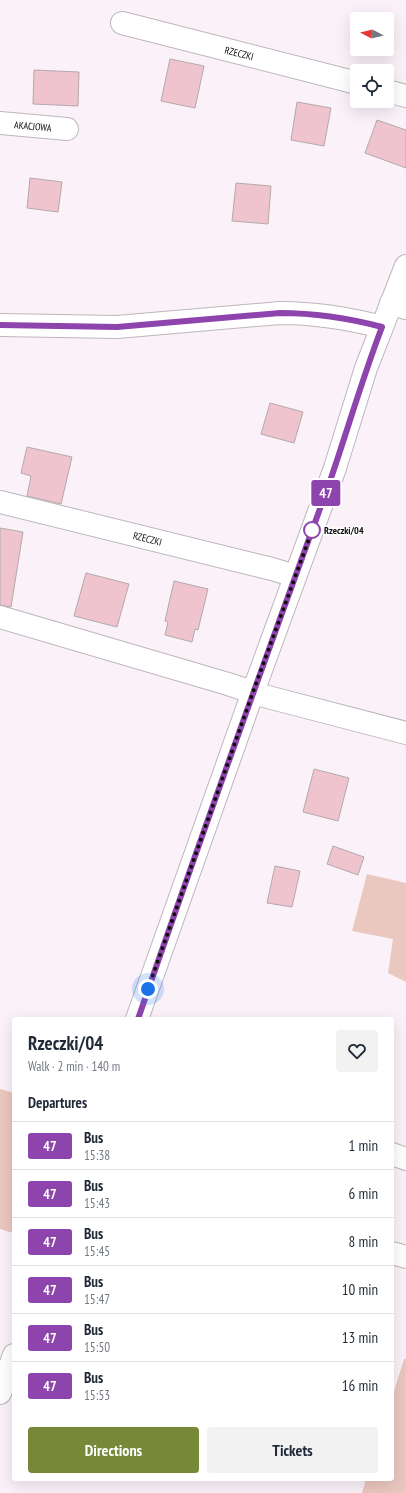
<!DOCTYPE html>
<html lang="en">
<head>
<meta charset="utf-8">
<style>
  body { margin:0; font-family:"PT Sans Narrow",sans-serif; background:#f2f2f3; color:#1f2937; height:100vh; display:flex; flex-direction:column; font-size:15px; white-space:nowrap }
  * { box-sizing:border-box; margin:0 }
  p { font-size:13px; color:#747a83 }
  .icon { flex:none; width:22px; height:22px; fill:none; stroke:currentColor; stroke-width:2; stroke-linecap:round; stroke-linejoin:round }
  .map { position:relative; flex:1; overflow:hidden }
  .side { position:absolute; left:12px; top:1017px; width:382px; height:464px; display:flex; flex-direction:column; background:#fff; border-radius:4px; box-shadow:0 4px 16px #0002 }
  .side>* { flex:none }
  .badge { padding:0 8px; border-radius:3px; font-size:14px; line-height:26px }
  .needle { width:26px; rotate:277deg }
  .controls { position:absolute; left:350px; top:12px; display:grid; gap:8px }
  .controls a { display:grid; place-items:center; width:44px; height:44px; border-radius:4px; background:#fff; box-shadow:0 4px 16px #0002; font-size:20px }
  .you { position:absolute; width:20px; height:20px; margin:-10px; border:3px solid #fff; border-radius:50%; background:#1a73e8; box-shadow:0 0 0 6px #1a73e833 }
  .map>.badge { position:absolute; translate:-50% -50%; box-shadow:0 0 0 2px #fff }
  h2 { padding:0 16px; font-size:15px; line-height:36px }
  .round { display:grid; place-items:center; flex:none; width:42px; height:42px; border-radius:4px; background:#f2f2f3 }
  .overview { display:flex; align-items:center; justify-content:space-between; height:68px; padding:0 16px }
  h1 { font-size:19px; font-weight:800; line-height:30px }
  .cta { display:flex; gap:8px; margin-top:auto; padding:8px 16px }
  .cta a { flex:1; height:46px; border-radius:4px; background:#778838; color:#fff; font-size:16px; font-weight:800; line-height:46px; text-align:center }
  .cta a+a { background:#f2f2f3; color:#1f2937 }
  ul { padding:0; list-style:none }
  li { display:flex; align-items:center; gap:12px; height:48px; padding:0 16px; border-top:1px solid #e0e1e3 }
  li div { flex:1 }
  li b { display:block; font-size:15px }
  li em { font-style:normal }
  li .badge { min-width:44px; font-weight:700; text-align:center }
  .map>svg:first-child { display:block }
  .green { fill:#eac7bf }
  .building { fill:#efc4ce; stroke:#b4a9ac }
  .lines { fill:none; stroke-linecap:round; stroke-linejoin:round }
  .street-casing { stroke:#beb6bc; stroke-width:24 }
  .secondary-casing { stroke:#beb6bc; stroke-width:24 }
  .street { stroke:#fff; stroke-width:22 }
  .secondary { stroke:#fff; stroke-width:22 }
  .line-casing { stroke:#fff; stroke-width:9 }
  .line { stroke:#8e44ad; stroke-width:6 }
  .walk { stroke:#0e0b0d; stroke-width:4; stroke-dasharray:0 7.2 }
  .stop-dot { fill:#fff; stroke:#8e44ad; stroke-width:2 }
  .labels { text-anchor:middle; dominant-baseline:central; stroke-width:3; stroke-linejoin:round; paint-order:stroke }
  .street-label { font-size:10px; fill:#0e0b0d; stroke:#fff }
  .stop-label { font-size:10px; font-weight:bold; fill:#0e0b0d; stroke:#fff; text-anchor:start }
</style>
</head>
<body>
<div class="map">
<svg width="406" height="1493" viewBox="0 0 406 1493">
  <rect width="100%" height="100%" fill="#fbf2f9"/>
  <g class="green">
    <path d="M 367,874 L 406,883 L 406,982 L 388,973 L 393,939 L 352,931 Z"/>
    <path d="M 0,1089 L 14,1093 L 14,1229 L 13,1233 L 0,1229 Z"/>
    <path d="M 404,1359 L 406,1359 L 406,1493 L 362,1493 L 366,1479 L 392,1479 L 392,1398 Z"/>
  </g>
  <g class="building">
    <path d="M 170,59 L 204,66 L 195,108 L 161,101 Z"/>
    <path d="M 34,70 L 79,72 L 78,106 L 33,104 Z"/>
    <path d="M 297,102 L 331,108 L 324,146 L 291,140 Z"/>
    <path d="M 377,120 L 406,130 L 406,168 L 365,153 Z"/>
    <path d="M 30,178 L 62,182 L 58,212 L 27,208 Z"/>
    <path d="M 236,183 L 271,186 L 268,224 L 232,221 Z"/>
    <path d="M 270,403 L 303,412 L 294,443 L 261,434 Z"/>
    <path d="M 27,447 L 72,457 L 61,504 L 27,496 L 31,476 L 21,473 Z"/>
    <path d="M 0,528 L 23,532 L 11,607 L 0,605 Z"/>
    <path d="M 86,573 L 129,584 L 117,627 L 74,616 Z"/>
    <path d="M 174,581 L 208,589 L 198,630 L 195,629 L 192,642 L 165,635 L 168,622 L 165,621 Z"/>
    <path d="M 314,769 L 349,778 L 338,821 L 303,812 Z"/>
    <path d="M 333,846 L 364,857 L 358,875 L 327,864 Z"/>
    <path d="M 275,866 L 300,871 L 292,907 L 267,903 Z"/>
  </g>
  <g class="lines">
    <g class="street-casing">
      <g id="street">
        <path id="s1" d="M 122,23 L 357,83"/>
        <path d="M 387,91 L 406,96"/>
        <path id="s2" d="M 0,123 L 67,129"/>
        <path d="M 391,303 L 406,308"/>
        <path d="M 0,325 L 117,327 L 280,313 C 315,313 347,318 382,327"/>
        <path id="s3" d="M 0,502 L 272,569 L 295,576"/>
        <path d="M 0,617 L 228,684 L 264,696 L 406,733"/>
        <path d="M 392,1154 L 406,1159"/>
        <path d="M 392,1253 L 406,1257"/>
      </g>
    </g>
    <g class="secondary-casing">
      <g id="secondary">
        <path d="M 137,1019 L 253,692 L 335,468 L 366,368 L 406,266"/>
        <path d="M 0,1393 L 14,1355"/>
      </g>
    </g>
    <use href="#street" class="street"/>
    <use href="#secondary" class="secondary"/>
  </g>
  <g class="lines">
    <g class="line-casing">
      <path id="line" d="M 0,325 L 117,327 L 280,313 C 315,313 348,318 382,327 C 362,379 347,432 329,484 C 264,662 200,840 138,1019"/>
    </g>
    <use href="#line" class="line"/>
    <path class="walk" d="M 148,989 L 253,692 L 313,528 L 312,530"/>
  </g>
  <circle class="stop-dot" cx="312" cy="530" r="8"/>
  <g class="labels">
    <g class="street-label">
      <text stroke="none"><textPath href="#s1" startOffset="121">RZECZKI</textPath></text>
      <text stroke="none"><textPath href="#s2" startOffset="33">AKACJOWA</textPath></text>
      <text stroke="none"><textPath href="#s3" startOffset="152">RZECZKI</textPath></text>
    </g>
    <g class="stop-label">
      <text x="324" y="530">Rzeczki/04</text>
    </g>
  </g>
</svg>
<div class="controls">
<a><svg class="needle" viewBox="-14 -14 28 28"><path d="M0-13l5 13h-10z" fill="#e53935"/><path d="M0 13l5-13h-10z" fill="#747a83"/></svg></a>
<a><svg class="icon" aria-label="locate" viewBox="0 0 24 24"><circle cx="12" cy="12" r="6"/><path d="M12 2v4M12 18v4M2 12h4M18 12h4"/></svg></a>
</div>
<div class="you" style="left:148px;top:989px"></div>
<b class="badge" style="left:326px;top:493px;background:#8e44ad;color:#fff">47</b>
<section class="side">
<div class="overview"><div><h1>Rzeczki/04</h1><p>Walk · 2 min · 140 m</p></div><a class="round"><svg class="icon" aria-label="heart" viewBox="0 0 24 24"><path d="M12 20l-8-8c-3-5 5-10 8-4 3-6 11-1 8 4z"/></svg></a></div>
<h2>Departures</h2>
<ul>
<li><span class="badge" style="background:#8e44ad;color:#fff">47</span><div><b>Bus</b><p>15:38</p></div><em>1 min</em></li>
<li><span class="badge" style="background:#8e44ad;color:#fff">47</span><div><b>Bus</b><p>15:43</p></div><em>6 min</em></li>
<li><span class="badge" style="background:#8e44ad;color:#fff">47</span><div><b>Bus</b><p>15:45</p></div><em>8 min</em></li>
<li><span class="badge" style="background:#8e44ad;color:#fff">47</span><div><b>Bus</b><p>15:47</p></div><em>10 min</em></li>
<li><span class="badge" style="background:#8e44ad;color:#fff">47</span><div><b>Bus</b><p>15:50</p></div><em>13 min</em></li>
<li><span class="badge" style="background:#8e44ad;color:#fff">47</span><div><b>Bus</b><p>15:53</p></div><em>16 min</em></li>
</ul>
<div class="cta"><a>Directions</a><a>Tickets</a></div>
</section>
</div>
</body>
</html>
